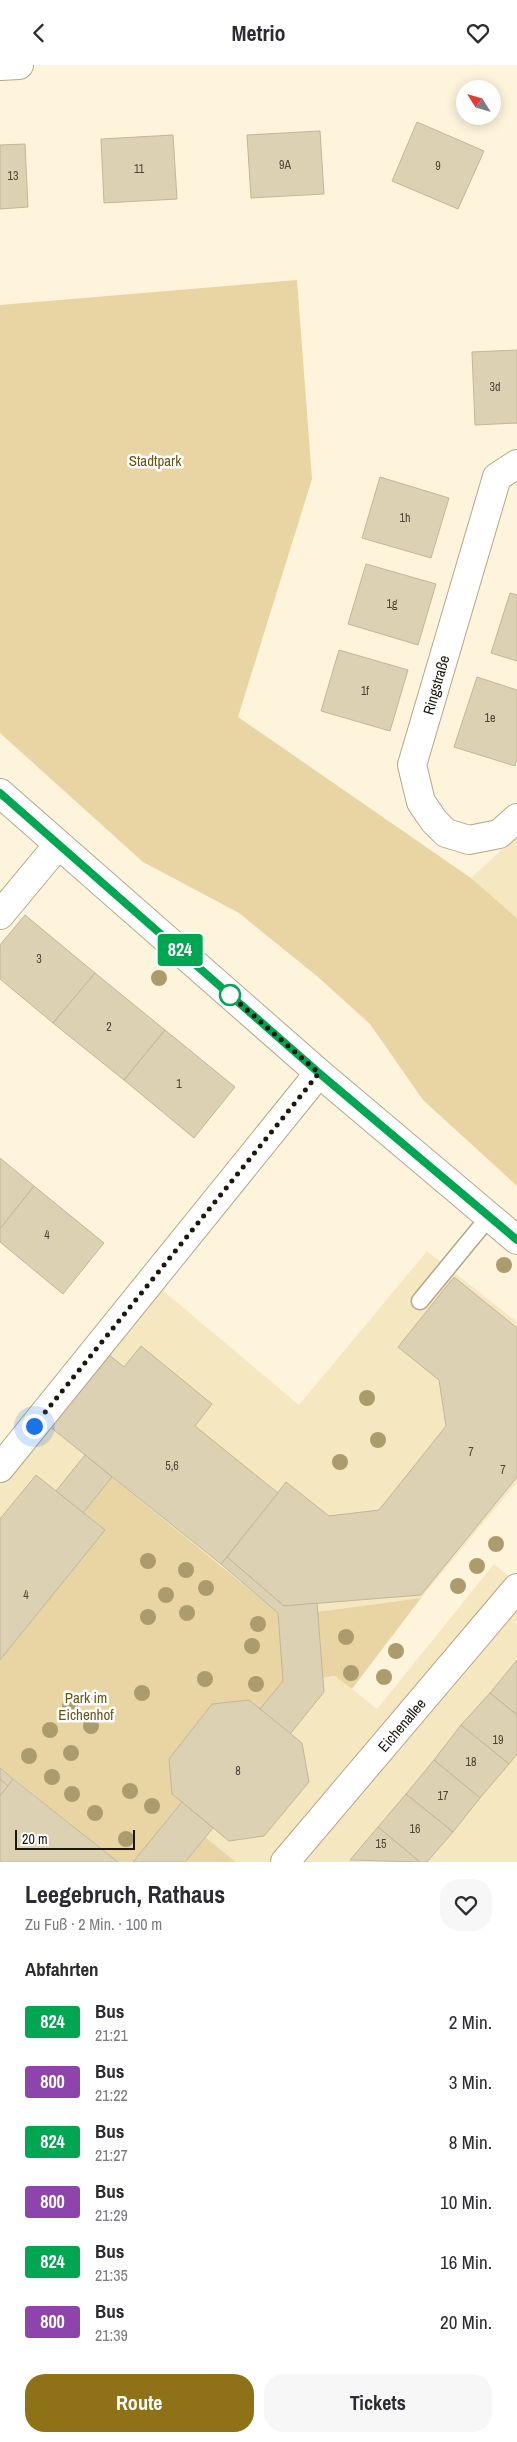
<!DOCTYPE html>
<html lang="de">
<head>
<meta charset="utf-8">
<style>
  body { margin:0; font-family:"Archivo Narrow",sans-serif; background:#f7f7f7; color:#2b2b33; height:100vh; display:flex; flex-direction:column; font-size:19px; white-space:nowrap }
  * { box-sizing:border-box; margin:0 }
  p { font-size:16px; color:#7c7c81 }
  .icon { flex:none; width:28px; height:28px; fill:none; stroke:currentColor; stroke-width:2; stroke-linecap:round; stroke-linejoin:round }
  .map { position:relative; height:1797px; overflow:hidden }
  .sheet { display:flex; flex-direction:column; background:#fff; flex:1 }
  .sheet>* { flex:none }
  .badge { padding:0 10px; border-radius:4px; font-size:18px; line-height:32px }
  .needle { width:32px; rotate:307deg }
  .tools { position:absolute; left:456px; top:15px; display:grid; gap:10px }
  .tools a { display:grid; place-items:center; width:45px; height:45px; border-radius:50%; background:#fff; box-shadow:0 2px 12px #0003; font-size:25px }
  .scale { position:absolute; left:15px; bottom:12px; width:120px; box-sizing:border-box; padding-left:5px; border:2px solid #1c180d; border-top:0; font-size:14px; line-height:18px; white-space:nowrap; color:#1c180d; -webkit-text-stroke:4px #fff; paint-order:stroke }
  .you { position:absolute; width:25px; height:25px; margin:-12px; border:4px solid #fff; border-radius:50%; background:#1a73e8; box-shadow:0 0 0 8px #1a73e833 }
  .map>.badge { position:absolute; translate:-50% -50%; box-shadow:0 0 0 2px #fff }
  h2 { padding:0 25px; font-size:19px; line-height:45px }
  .round { display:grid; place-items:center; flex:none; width:52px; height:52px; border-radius:20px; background:#f7f7f7 }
  .headline { display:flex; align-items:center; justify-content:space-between; height:85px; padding:0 25px }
  h1 { font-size:24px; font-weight:800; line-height:38px }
  .button { display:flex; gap:10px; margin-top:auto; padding:10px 25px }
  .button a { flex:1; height:58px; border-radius:20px; background:#8f7217; color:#fff; font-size:20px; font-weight:800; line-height:58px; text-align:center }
  .button a+a { background:#f7f7f7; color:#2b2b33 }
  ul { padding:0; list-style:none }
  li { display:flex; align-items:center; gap:15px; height:60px; padding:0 25px }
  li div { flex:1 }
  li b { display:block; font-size:19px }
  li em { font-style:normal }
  li .badge { min-width:55px; font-weight:700; text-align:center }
  header { display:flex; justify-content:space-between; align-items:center; height:65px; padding:0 25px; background:#fff; font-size:22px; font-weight:800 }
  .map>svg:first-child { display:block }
  .built { fill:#f5e7c0 }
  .green { fill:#e8d5a3 }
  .building { fill:#ddd1b3; stroke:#c2b699 }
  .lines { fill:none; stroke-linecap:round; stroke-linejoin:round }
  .service-casing { stroke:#b3a78a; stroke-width:19 }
  .minor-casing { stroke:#b3a78a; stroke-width:30 }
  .tertiary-casing { stroke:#b3a78a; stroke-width:30 }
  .service { stroke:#fff; stroke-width:16 }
  .minor { stroke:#fff; stroke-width:28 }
  .tertiary { stroke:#fff; stroke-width:28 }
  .tree { fill:#ac9c6d }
  .line-casing { stroke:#fff; stroke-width:11 }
  .line { stroke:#00a651; stroke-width:8 }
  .walk { stroke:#1c180d; stroke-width:5; stroke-dasharray:0 9 }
  .stop-dot { fill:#fff; stroke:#00a651; stroke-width:2.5 }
  .labels { text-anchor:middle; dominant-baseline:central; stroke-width:5; stroke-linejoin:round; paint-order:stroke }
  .number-label { font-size:12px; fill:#4c4636 }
  .park-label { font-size:15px; fill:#695413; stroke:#fff }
  .street-label { font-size:15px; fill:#1c180d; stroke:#fff }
</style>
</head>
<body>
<header><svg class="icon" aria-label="back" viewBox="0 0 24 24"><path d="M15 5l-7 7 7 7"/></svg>Metrio<svg class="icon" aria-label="heart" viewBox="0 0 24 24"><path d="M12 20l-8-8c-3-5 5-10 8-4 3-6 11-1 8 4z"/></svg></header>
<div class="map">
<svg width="517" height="1797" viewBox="0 0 517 1797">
  <rect width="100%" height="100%" fill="#fef4db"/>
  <g class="built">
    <path d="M 517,771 L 517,853 L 471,813 Z"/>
    <path d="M 427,1186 L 517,1257 L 517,1417 L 421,1533 L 262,1554 L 0,1613 L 0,1409 L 154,1218 L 299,1340 Z"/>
    <path d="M 494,1499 L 517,1518 L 517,1797 L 236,1797 L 164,1739 L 203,1630 L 336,1611 L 377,1644 Z"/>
  </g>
  <g class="green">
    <path d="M 297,215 L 312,414 L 238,652 L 471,813 L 517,853 L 517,1121 L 423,1035 L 370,959 L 318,912 L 239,848 L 143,797 L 0,668 L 0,240 Z"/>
    <path d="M 112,1412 L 278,1548 L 278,1552 L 421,1533 L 352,1624 L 335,1611 L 281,1619 L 260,1644 L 249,1635 L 213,1639 L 169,1694 L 172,1729 L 182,1737 L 174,1747 L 236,1797 L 141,1797 L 136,1793 L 133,1797 L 118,1797 L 0,1703 L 0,1595 L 104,1466 L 83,1448 Z"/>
  </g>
  <g class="building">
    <path d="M 417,57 L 484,86 L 458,144 L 392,116 Z"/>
    <path d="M 320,66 L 324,129 L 251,133 L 247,70 Z"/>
    <path d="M 173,70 L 177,134 L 104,138 L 101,74 Z"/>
    <path d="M 25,79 L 28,142 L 0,144 L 0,80 Z"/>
    <path d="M 517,285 L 517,358 L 475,360 L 472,287 Z"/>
    <path d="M 380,412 L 449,433 L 431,493 L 362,473 Z"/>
    <path d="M 366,499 L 436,519 L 418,580 L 348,559 Z"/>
    <path d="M 510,528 L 517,530 L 517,596 L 491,588 Z"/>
    <path d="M 339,585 L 408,605 L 390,666 L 321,646 Z"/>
    <path d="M 477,612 L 517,625 L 517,694 L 515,701 L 454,682 Z"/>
    <path d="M 25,850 L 95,908 L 53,958 L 0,914 L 0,880 Z"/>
    <path d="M 95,908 L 165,965 L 124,1015 L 53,958 Z"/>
    <path d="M 165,965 L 235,1022 L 194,1073 L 124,1015 Z"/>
    <path d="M 0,1093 L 34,1121 L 0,1164 Z"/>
    <path d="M 34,1121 L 104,1178 L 63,1229 L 0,1177 L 0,1164 Z"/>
    <path d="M 454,1212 L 517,1263 L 517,1412 L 421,1530 L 284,1541 L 227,1492 L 286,1417 L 329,1451 L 379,1445 L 446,1361 L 439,1315 L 398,1282 Z"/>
    <path d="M 141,1281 L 212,1339 L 195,1361 L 278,1428 L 221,1499 L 44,1357 L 103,1285 L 124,1302 Z"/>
    <path d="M 85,1390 L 112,1412 L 83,1448 L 56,1426 Z"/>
    <path d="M 36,1410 L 105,1465 L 0,1595 L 0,1454 Z"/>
    <path d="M 227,1492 L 284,1541 L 317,1538 L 324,1627 L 290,1669 L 260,1644 L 283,1616 L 278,1548 L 221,1499 Z"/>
    <path d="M 517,1595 L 517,1650 L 490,1628 Z"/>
    <path d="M 490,1628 L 517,1650 L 517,1689 L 509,1699 L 461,1660 Z"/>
    <path d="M 249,1635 L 302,1678 L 309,1717 L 264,1771 L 229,1776 L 172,1729 L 169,1694 L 212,1639 Z"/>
    <path d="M 461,1660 L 509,1699 L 480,1733 L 434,1695 Z"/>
    <path d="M 434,1695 L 480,1733 L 453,1767 L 406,1729 Z"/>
    <path d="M 0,1703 L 13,1714 L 8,1721 L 0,1714 Z"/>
    <path d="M 0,1714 L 8,1721 L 0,1731 Z"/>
    <path d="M 13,1714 L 118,1797 L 0,1797 L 0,1731 Z"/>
    <path d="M 406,1729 L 453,1767 L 427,1797 L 420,1797 L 378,1762 Z"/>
    <path d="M 182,1737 L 213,1763 L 185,1797 L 133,1797 Z"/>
    <path d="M 378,1762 L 420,1797 L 350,1795 Z"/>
  </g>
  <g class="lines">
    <g class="service-casing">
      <path id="service" d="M 420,1236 L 489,1152"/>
    </g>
    <g class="minor-casing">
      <g id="minor">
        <path d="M 0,1 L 19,0"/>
        <path d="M 517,399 L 497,412 L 412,700 L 421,737 L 434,756 L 446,768 L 469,775 L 499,769 L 517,753"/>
        <path d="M 0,850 L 58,780"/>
        <path d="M 0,1403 L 319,1008"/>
      </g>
    </g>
    <g class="tertiary-casing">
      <g id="tertiary">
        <path d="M 0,728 L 319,1008 L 517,1175"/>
        <path id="s1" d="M 285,1797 L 517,1523"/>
      </g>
    </g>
    <use href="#service" class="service"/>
    <use href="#minor" class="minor"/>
    <use href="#tertiary" class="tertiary"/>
  </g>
  <g class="tree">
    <circle cx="159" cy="913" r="8"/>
    <circle cx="504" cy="1200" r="8"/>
    <circle cx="367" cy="1333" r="8"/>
    <circle cx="378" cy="1375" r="8"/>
    <circle cx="340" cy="1397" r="8"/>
    <circle cx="496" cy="1479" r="8"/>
    <circle cx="148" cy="1496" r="8"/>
    <circle cx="477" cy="1501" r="8"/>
    <circle cx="186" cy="1505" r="8"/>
    <circle cx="458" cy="1521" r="8"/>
    <circle cx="206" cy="1523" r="8"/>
    <circle cx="166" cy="1530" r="8"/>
    <circle cx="187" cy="1548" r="8"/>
    <circle cx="148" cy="1552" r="8"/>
    <circle cx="258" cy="1559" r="8"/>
    <circle cx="346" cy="1572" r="8"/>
    <circle cx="252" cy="1581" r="8"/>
    <circle cx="396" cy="1586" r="8"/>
    <circle cx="351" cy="1608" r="8"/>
    <circle cx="384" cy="1612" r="8"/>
    <circle cx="205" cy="1614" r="8"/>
    <circle cx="256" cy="1619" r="8"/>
    <circle cx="142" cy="1628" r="8"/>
    <circle cx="70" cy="1641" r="8"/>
    <circle cx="91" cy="1661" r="8"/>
    <circle cx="50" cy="1665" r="8"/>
    <circle cx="71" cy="1688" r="8"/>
    <circle cx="29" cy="1691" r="8"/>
    <circle cx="52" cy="1712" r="8"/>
    <circle cx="130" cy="1726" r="8"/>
    <circle cx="72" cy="1729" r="8"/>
    <circle cx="152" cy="1741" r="8"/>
    <circle cx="95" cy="1748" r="8"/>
    <circle cx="126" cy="1774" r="8"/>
  </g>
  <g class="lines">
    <g class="line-casing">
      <path id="line" d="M 0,728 L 319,1008 L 517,1175"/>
    </g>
    <use href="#line" class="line"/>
    <path class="walk" d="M 34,1361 L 319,1008 L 230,930"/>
  </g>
  <circle class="stop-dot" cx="230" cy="930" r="10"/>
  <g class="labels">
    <g class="number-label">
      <text x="285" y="100">9A</text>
      <text x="438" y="101">9</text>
      <text x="139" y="104">11</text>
      <text x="13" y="111">13</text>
      <text x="495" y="322">3d</text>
      <text x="405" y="453">1h</text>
      <text x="392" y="539">1g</text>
      <text x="365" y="626">1f</text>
      <text x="490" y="653">1e</text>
      <text x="39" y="894">3</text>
      <text x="109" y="962">2</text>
      <text x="179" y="1019">1</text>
      <text x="47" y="1170">4</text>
      <text x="471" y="1387">7</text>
      <text x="172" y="1401">5,6</text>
      <text x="503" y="1405">7</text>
      <text x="26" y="1530">4</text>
      <text x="498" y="1675">19</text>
      <text x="471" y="1697">18</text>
      <text x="238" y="1706">8</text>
      <text x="443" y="1731">17</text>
      <text x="415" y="1764">16</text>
      <text x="381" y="1779">15</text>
    </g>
    <g class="park-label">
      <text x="155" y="395">Stadtpark</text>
      <text x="86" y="1632">Park im<tspan x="86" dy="17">Eichenhof</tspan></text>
    </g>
    <g class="street-label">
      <text transform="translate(436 620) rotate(-74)">Ringstraße</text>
      <text stroke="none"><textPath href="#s1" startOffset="180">Eichenallee</textPath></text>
    </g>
  </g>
</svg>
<div class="tools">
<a><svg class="needle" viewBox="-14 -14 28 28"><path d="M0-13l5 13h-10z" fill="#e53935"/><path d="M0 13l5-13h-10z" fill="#7c7c81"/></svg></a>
</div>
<div class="scale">20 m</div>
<div class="you" style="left:34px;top:1361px"></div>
<b class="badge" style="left:180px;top:885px;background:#00a651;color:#fff">824</b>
</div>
<section class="sheet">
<div class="headline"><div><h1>Leegebruch, Rathaus</h1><p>Zu Fuß · 2 Min. · 100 m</p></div><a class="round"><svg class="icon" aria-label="heart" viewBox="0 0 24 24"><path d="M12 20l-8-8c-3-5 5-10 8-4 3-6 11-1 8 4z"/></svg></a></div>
<h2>Abfahrten</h2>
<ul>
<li><span class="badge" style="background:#00a651;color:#fff">824</span><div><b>Bus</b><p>21:21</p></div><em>2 Min.</em></li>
<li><span class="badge" style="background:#8e44ad;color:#fff">800</span><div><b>Bus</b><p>21:22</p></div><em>3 Min.</em></li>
<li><span class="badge" style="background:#00a651;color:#fff">824</span><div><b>Bus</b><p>21:27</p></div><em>8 Min.</em></li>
<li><span class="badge" style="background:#8e44ad;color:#fff">800</span><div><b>Bus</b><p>21:29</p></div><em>10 Min.</em></li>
<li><span class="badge" style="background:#00a651;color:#fff">824</span><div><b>Bus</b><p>21:35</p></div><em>16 Min.</em></li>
<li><span class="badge" style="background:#8e44ad;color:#fff">800</span><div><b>Bus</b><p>21:39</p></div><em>20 Min.</em></li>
</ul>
<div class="button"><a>Route</a><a>Tickets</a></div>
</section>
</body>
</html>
